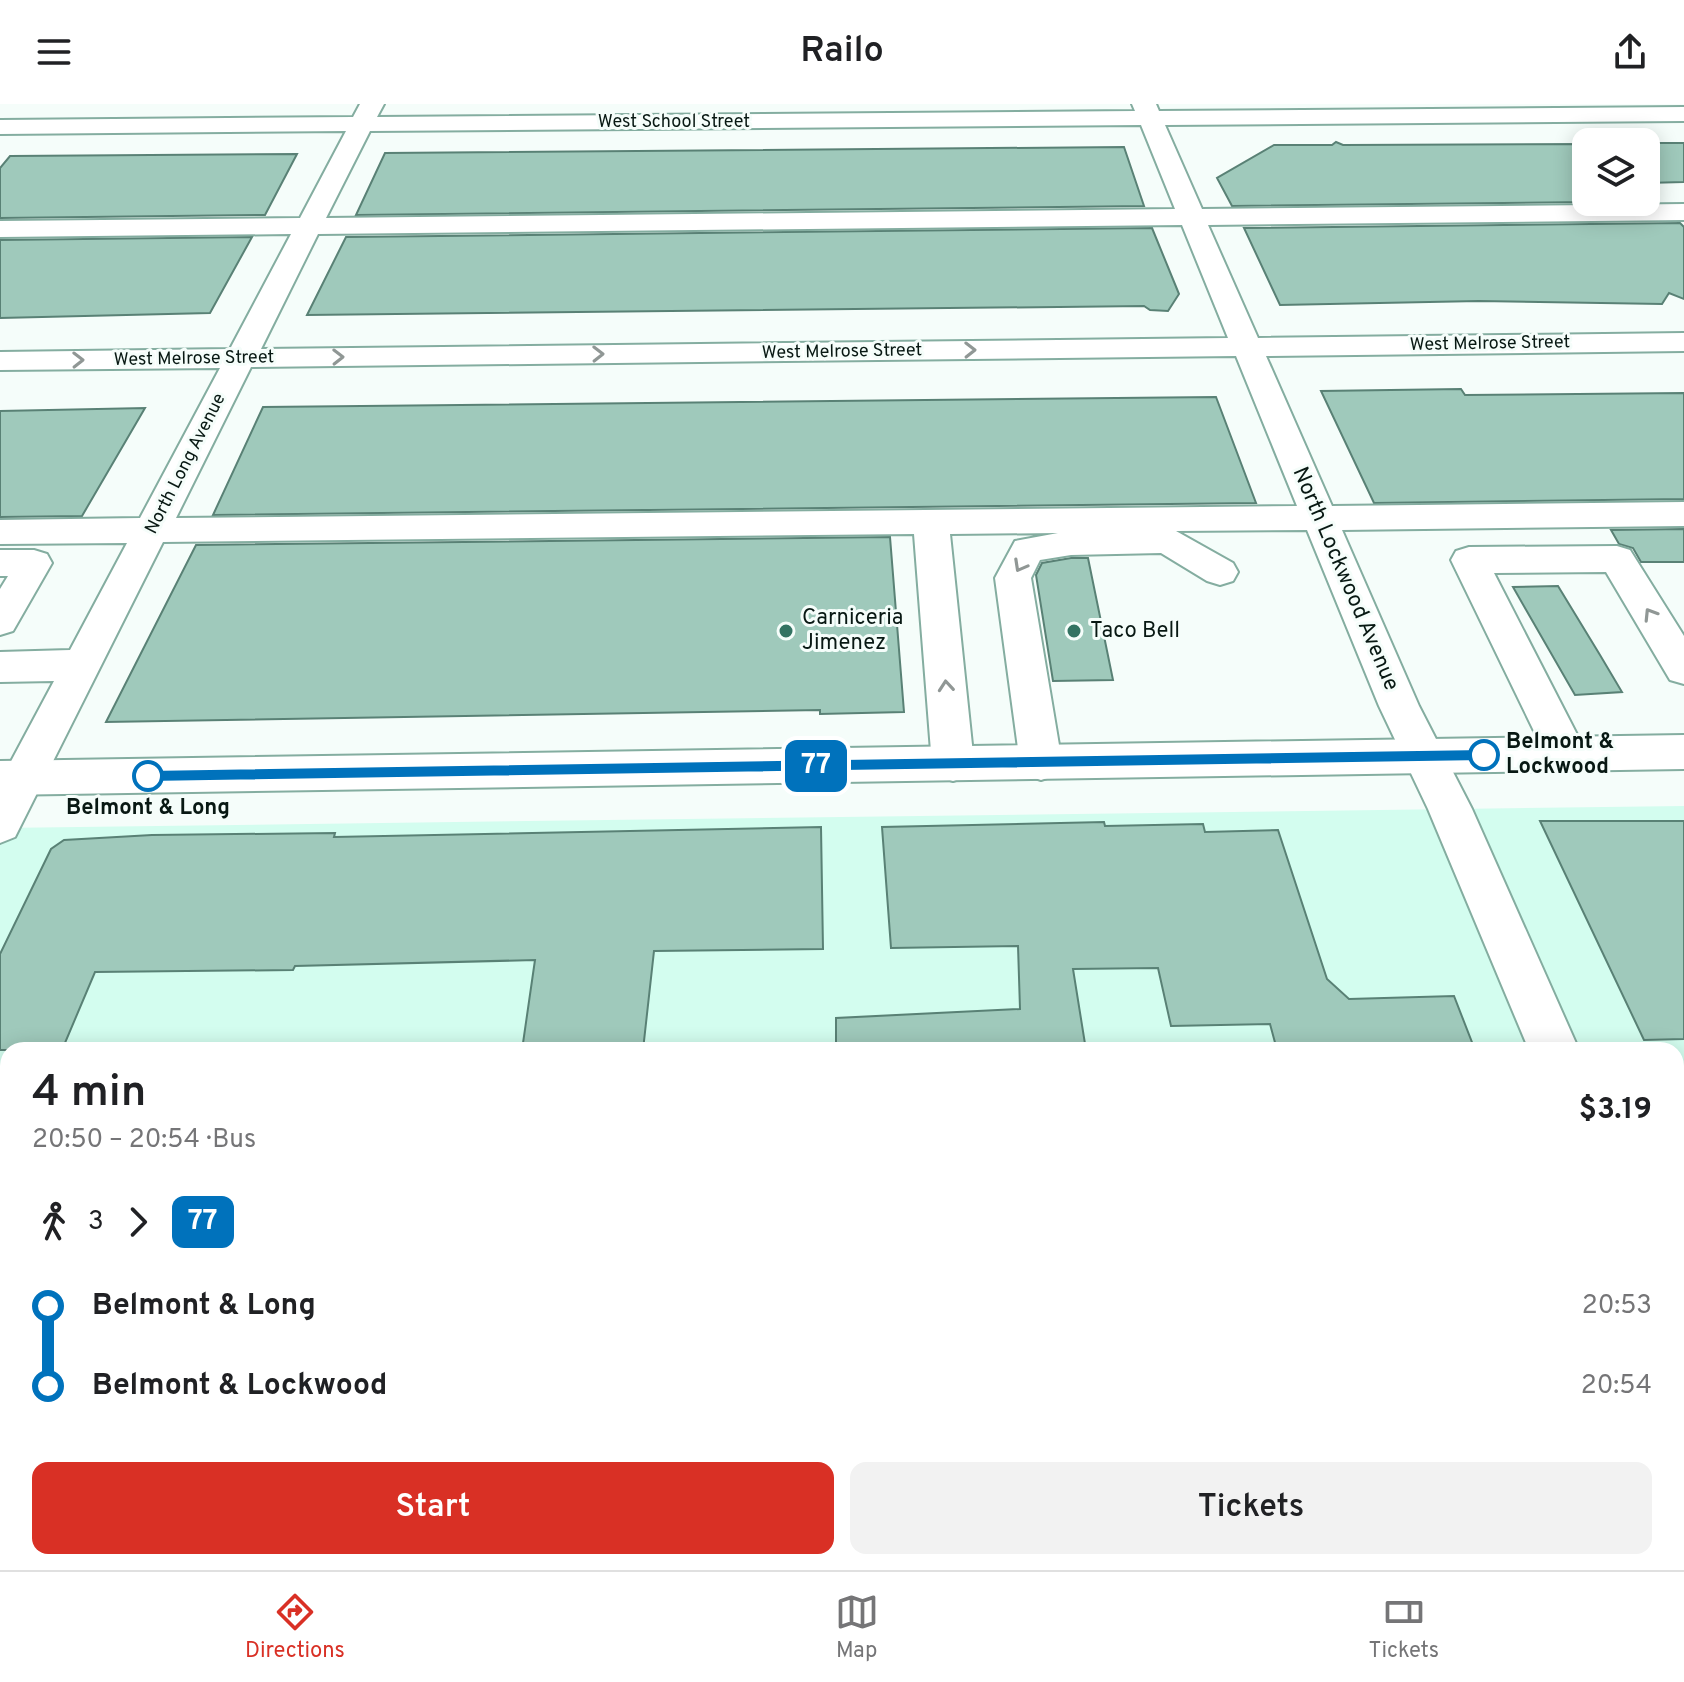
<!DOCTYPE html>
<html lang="en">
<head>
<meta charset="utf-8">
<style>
  body { margin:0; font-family:Overpass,sans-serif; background:#f2f2f2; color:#202124; height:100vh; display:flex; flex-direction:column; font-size:30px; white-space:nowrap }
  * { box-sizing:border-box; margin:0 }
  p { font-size:26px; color:#757577 }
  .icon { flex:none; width:44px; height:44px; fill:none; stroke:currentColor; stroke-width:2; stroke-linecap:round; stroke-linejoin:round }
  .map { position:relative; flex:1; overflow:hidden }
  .details { position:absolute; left:0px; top:938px; width:1684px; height:528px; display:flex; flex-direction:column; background:#fff; border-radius:24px 24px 0 0; box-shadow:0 4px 20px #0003 }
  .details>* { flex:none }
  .badge { padding:0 16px; border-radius:12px; font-size:28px; line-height:52px }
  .buttons { position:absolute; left:1572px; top:24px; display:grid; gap:16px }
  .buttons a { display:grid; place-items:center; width:88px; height:88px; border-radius:16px; background:#fff; box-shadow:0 4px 20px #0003; font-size:40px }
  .map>.badge { position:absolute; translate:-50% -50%; box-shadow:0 0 0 4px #fff }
  .legs { display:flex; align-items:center; gap:12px; height:88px; padding:0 32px; font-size:26px }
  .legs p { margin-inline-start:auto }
  .headline { display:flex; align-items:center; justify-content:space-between; height:136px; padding:0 32px }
  h1 { font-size:44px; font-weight:600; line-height:60px }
  .action { display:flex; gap:16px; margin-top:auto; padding:16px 32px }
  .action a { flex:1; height:92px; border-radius:16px; background:#d93025; color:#fff; font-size:32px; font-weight:600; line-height:92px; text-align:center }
  .action a+a { background:#f2f2f2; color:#202124 }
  ul { padding:0 32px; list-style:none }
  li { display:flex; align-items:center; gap:28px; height:80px; font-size:30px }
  li i { display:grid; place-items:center; width:12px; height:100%; margin:0 10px; background:currentColor }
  li i::after { content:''; width:20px; height:20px; margin:-10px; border:6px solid; border-radius:50%; background:#fff }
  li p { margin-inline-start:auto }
  li:first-child i { background:linear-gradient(#0000 50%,currentColor 0) }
  li:last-child i { background:linear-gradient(currentColor 50%,#0000 0) }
  header { display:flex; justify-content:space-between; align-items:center; height:104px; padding:0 32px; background:#fff; font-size:36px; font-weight:600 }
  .tab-bar { display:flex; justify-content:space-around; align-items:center; height:112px; border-top:2px solid #e0e0e0; background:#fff; font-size:22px; color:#757577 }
  .tab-bar a { display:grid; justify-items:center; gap:4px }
  .tab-bar .active { color:#d93025 }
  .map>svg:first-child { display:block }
  .built { fill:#d3fdef }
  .building { fill:#9fc9bb; stroke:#598175; stroke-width:2 }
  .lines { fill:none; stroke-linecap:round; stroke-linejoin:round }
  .minor-casing { stroke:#84ada0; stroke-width:4 }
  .major-casing { stroke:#84ada0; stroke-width:4 }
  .minor { fill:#fff; fill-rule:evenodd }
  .major { fill:#fff; fill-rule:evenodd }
  .oneway { stroke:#909795 }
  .line-1 { fill:#0072bc; stroke:#fff; stroke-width:2 }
  .poi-dot { fill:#337362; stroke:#f5fdfa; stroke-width:3 }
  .stop-1-dot { fill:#fff; stroke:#0072bc; stroke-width:4 }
  .labels { text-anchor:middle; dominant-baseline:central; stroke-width:6; stroke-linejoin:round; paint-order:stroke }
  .far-street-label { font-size:18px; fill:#081813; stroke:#f5fdfa }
  .street-label { font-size:22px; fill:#081813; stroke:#f5fdfa }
  .poi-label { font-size:22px; fill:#081813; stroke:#f5fdfa; text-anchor:start }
  .stop-label { font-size:22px; font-weight:bold; fill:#081813; stroke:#f5fdfa; text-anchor:start }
</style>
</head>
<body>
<header><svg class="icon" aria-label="menu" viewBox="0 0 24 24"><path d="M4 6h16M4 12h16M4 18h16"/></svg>Railo<svg class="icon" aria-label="share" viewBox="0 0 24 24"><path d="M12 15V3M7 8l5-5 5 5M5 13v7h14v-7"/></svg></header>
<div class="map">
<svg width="1684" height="1466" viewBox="0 0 1684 1466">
  <rect width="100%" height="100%" fill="#f5fdfa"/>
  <path class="built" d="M 1684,702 L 1684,993 L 1676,993 L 1676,946 L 8,946 L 8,1027 L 0,1027 L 0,724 Z"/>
  <g class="building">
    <path d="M 1336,38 L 1343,41 L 1586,40 L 1588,98 L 1232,102 L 1217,74 L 1274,41 L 1332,41 Z"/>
    <path d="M 1646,39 L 1684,39 L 1684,78 L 1646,79 Z"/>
    <path d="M 1124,43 L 1144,102 L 356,111 L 385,49 Z"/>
    <path d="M 297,50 L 265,111 L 0,114 L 0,64 L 10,52 Z"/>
    <path d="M 1680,119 L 1684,123 L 1684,195 L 1669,189 L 1662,200 L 1479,197 L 1280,201 L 1244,124 Z"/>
    <path d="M 1152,124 L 1179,190 L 1168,207 L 1150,206 L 1144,202 L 307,211 L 346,133 Z"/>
    <path d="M 252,133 L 210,209 L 0,214 L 0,136 Z"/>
    <path d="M 1461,285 L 1465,291 L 1684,289 L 1684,395 L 1374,399 L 1321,287 Z"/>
    <path d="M 1216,293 L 1256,399 L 213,411 L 263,303 Z"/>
    <path d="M 145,304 L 82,412 L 0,413 L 0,307 Z"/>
    <path d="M 1684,425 L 1684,458 L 1641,458 L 1633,444 L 1619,440 L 1611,426 Z"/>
    <path d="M 890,433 L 904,608 L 820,610 L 820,606 L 106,618 L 196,441 Z"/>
    <path d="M 1071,454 L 1088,454 L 1113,576 L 1053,577 L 1036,471 L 1042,459 Z"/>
    <path d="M 1558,482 L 1600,551 L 1622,588 L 1575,591 L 1513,483 Z"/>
    <path d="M 1540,717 L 1684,717 L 1684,935 L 1644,936 Z"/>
    <path d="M 1104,718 L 1105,722 L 1203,720 L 1205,728 L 1278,726 L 1327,875 L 1349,895 L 1454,892 L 1475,946 L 1277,946 L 1270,920 L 1171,922 L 1158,864 L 1073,865 L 1086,946 L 836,946 L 836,914 L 1020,905 L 1018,842 L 891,844 L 882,723 Z"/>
    <path d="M 821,723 L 823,845 L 654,847 L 643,946 L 522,946 L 535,856 L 295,862 L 293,866 L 95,868 L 62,946 L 0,946 L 0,850 L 51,745 L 64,736 L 152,731 L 335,729 L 334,733 Z"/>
  </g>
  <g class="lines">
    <g class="minor-casing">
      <g id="minor">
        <path d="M 360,0 L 384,0 L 377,13 L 1135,7 L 1132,0 L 1156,0 L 1159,7 L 1684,3 L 1684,17 L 1165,21 L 1202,105 L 1684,100 L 1684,116 L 1208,121 L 1258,234 L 1684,229 L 1684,247 L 1266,252 L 1332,402 L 1684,398 L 1684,422 L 1342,426 L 1419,602 L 1472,705 L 1579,946 L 1529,946 L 1428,705 L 1379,602 L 1307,426 L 1176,427 L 1233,459 L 1238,468 L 1233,477 L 1220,481 L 1207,477 L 1161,449 L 1071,451 L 1040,456 L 1031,474 L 1062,659 L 1056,671 L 1041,676 L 1026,671 L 1020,659 L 995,474 L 1015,437 L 1058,429 L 950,430 L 974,660 L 968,672 L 953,677 L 938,672 L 932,660 L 914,430 L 163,438 L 15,733 L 0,739 L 0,678 L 54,577 L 0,578 L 0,548 L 70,546 L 127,439 L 0,440 L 0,416 L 140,414 L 220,264 L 0,266 L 0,248 L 230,245 L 291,130 L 0,133 L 0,117 L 300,114 L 346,27 L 0,30 L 0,16 L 353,13 ZM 1141,21 L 1175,105 L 326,114 L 370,27 ZM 1182,121 L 1228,234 L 261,245 L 318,130 ZM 1236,252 L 1297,402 L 176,414 L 251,263 Z"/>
        <path d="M 1617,442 L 1630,446 L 1684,532 L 1684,580 L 1670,576 L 1606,468 L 1494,469 L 1587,650 L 1581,662 L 1566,667 L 1551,662 L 1451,456 L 1456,447 L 1469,443 Z"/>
        <path d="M 0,446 L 34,446 L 47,450 L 52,459 L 13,527 L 0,531 L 0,485 L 8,472 L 0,472 Z"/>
        <rect x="1676" y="974" width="8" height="52"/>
        <rect x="0" y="1003" width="8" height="52"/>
        <path d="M 1676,1198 L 1684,1201 L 1684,1275 L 1676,1272 Z"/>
      </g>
    </g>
    <g class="major-casing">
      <path id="major" d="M 1684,631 L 1684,665 L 0,691 L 0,657 Z"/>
    </g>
    <use href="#minor" class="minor"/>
    <use href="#major" class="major"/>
  </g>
  <defs><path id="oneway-chevron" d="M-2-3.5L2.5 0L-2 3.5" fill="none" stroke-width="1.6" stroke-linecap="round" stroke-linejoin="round" transform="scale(2)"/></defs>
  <g class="oneway">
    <use href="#oneway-chevron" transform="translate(970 246) rotate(-1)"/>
    <use href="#oneway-chevron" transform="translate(598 250) rotate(-1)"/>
    <use href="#oneway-chevron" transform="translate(338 253) rotate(-1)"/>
    <use href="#oneway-chevron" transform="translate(78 256) rotate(-1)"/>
    <use href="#oneway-chevron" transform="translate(1020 462) rotate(119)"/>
    <use href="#oneway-chevron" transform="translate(1650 510) rotate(-122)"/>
    <use href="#oneway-chevron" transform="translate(946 582) rotate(-95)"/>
  </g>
  <path class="line-1" d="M 1484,645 L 1491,651 L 1484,657 L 148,678 L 141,672 L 148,666 Z"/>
  <g class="poi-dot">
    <circle cx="786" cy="527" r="8"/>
    <circle cx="1074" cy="527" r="8"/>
  </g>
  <g class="stop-1-dot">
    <circle cx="1484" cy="651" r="14"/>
    <circle cx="148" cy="672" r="14"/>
  </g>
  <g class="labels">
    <g class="far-street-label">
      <text x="674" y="18">West School Street</text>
      <text transform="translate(1490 240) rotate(-1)">West Melrose Street</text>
      <text transform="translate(842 248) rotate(-1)">West Melrose Street</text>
      <text transform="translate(194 255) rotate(-1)">West Melrose Street</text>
      <text transform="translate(186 360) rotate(-63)">North Long Avenue</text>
    </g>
    <g class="street-label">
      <text transform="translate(1345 475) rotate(67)">North Lockwood Avenue</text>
    </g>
    <g class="poi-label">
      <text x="802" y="514">Carniceria<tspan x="802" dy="25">Jimenez</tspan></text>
      <text x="1090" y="527">Taco Bell</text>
    </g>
    <g class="stop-label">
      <text x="1506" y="638">Belmont &amp;<tspan x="1506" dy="25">Lockwood</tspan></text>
      <text x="148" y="704" text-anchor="middle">Belmont &amp; Long</text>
    </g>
  </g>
</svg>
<div class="buttons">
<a><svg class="icon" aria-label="layers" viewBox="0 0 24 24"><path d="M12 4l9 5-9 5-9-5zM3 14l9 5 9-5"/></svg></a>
</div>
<b class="badge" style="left:816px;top:662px;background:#0072bc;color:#fff">77</b>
<section class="details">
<div class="headline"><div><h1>4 min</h1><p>20:50 – 20:54 · Bus</p></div><b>$3.19</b></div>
<div class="legs"><svg class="icon" aria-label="walk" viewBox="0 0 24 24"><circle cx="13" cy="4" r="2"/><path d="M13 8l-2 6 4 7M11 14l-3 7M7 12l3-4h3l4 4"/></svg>3<svg class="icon" aria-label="forward" viewBox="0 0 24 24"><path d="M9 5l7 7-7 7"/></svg><b class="badge" style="background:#0072bc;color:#fff">77</b></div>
<ul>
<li><i style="color:#0072bc"></i><b>Belmont &amp; Long</b><p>20:53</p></li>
<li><i style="color:#0072bc"></i><b>Belmont &amp; Lockwood</b><p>20:54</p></li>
</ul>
<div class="action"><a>Start</a><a>Tickets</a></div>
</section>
</div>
<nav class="tab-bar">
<a class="active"><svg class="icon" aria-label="directions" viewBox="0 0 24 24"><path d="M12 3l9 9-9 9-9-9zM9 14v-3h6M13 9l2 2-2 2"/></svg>Directions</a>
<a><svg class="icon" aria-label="map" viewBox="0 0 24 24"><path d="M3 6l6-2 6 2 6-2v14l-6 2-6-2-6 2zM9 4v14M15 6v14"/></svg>Map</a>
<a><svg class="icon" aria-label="tickets" viewBox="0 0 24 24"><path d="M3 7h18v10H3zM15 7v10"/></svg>Tickets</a>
</nav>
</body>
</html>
